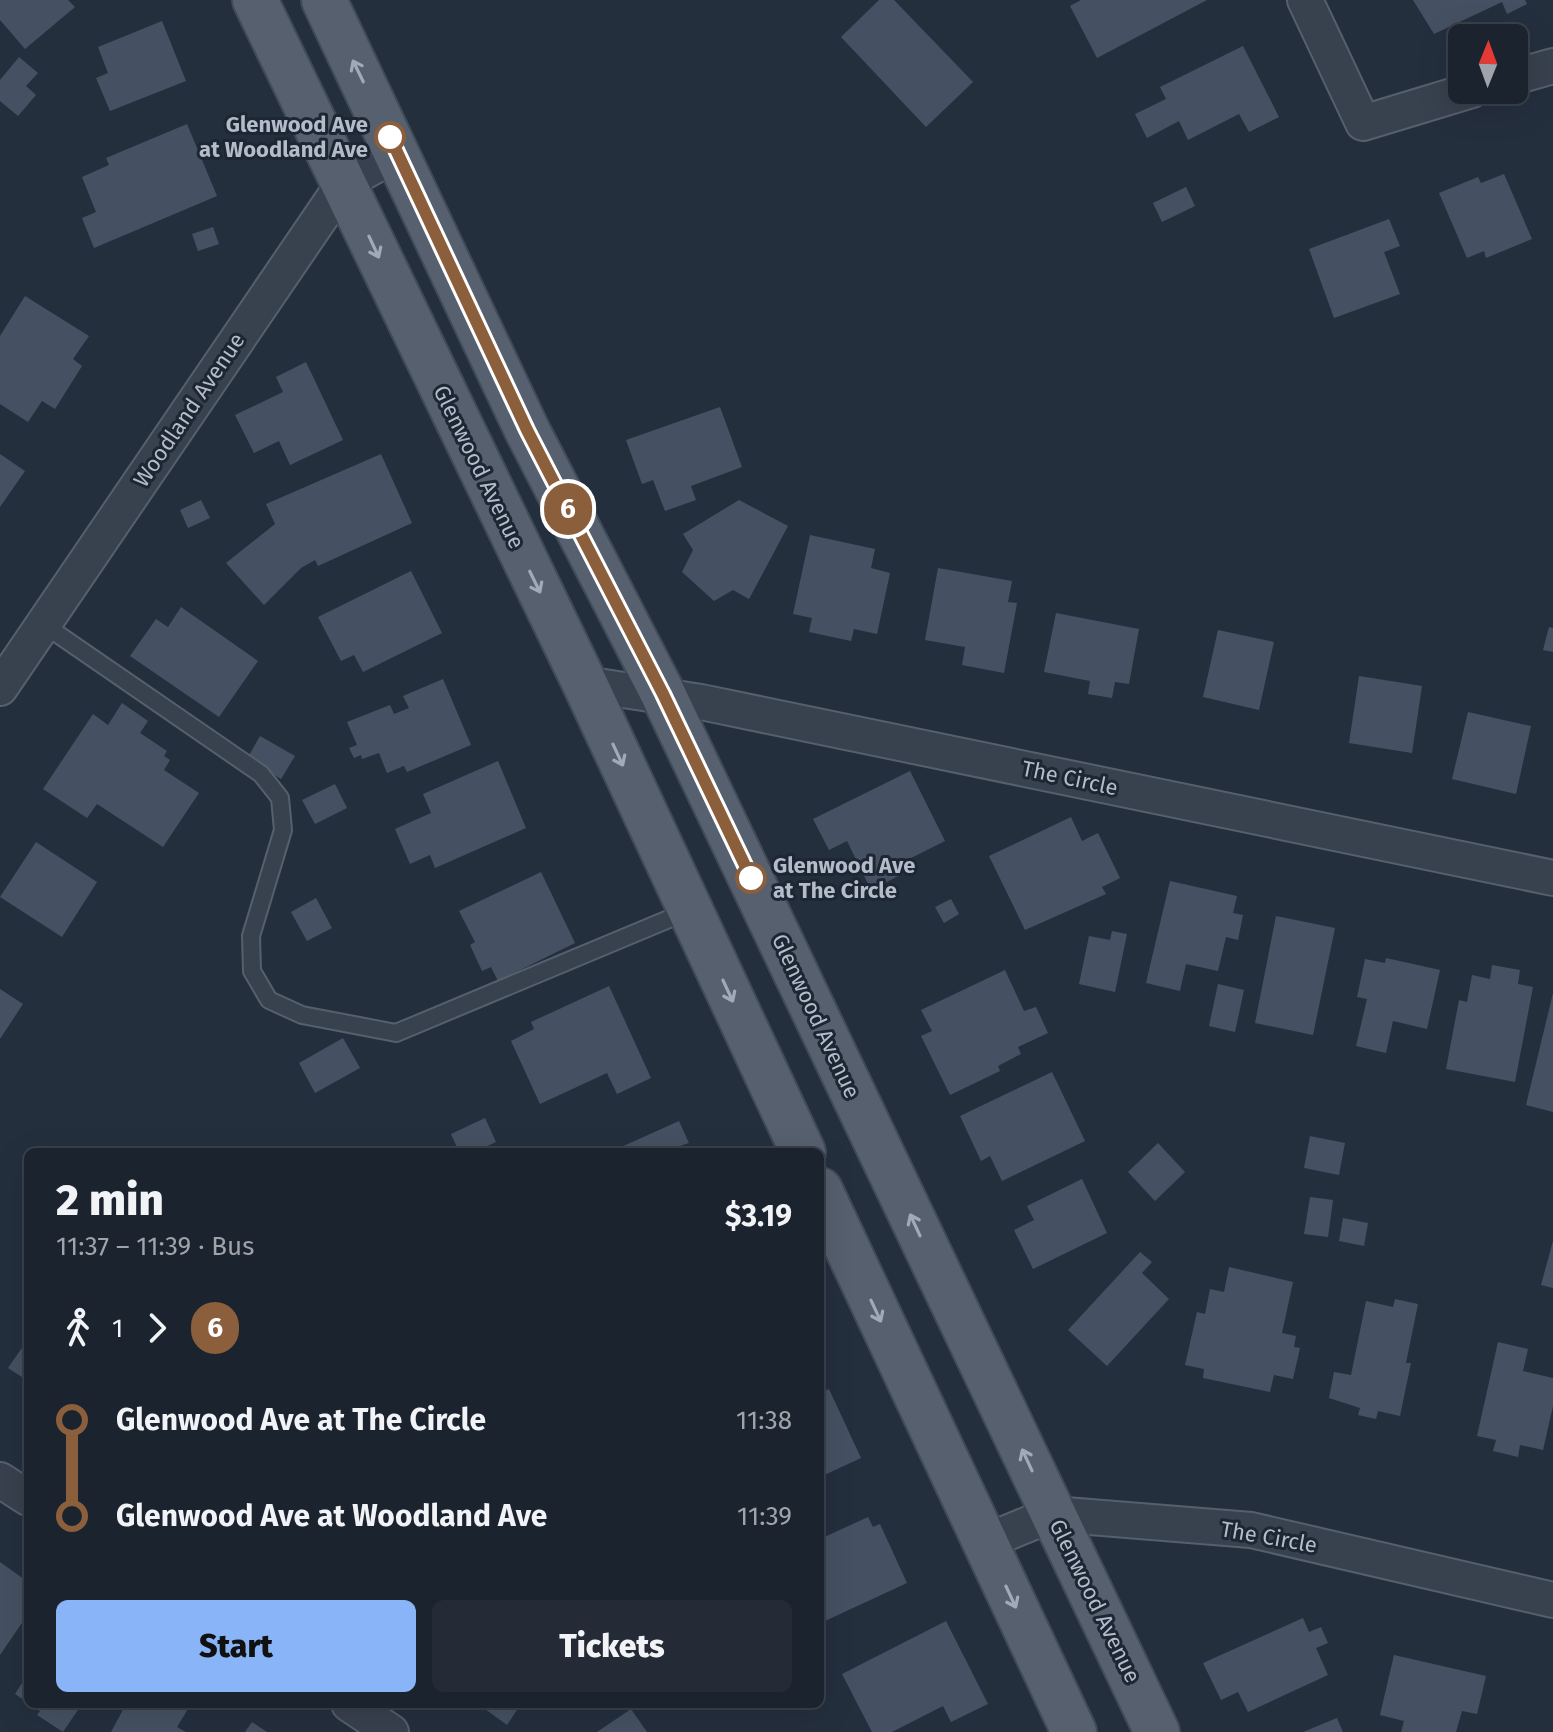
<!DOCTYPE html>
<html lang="en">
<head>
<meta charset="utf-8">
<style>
  body { margin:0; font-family:"Fira Sans",sans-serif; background:#242b36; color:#f1f3f6; height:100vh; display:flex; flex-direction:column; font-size:30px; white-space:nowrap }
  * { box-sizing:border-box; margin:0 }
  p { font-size:26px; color:#a0a4aa }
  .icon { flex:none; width:44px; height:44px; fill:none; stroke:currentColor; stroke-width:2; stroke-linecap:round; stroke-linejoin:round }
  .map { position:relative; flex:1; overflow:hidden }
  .sheet { position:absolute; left:24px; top:1148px; width:800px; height:560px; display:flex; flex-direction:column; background:#1b232e; border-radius:12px; box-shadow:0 8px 32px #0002,0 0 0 2px #39404a }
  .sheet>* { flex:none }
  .badge { padding:0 16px; border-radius:26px; font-size:28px; line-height:52px }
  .needle { width:52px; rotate:1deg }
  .fabs { position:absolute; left:1448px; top:24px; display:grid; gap:16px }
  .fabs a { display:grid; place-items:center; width:80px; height:80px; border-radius:12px; background:#1b232e; box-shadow:0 8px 32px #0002,0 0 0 2px #39404a; font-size:40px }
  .map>.badge { position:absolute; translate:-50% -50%; box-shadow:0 0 0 4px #fff }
  .legs { display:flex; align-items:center; gap:12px; height:88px; padding:0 32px; font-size:26px }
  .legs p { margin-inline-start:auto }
  .overview { display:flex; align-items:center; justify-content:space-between; height:136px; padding:0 32px }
  h1 { font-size:44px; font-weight:800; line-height:60px }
  .button { display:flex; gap:16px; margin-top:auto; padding:16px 32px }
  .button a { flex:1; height:92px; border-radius:12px; background:#8ab4f8; color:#111; font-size:32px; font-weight:800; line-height:92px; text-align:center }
  .button a+a { background:#242b36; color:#f1f3f6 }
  ul { padding:0 32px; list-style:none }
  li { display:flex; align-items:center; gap:28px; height:96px; font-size:30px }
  li i { display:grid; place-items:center; width:12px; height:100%; margin:0 10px; background:currentColor }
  li i::after { content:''; width:20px; height:20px; margin:-10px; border:6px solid; border-radius:50%; background:#1b232e }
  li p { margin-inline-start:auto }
  li:first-child i { background:linear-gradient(#0000 50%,currentColor 0) }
  li:last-child i { background:linear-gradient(currentColor 50%,#0000 0) }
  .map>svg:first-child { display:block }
  .building { fill:#455162 }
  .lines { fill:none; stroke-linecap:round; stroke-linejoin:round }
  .lane-casing { stroke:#565f6c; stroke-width:20 }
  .street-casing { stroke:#565f6c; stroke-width:38 }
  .primary-casing { stroke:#414a57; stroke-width:48 }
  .lane { stroke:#38414e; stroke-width:16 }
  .street { stroke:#38414e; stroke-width:34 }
  .primary { stroke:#56606e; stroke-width:44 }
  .oneway { stroke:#a1aab7 }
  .line-1-casing { stroke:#fff; stroke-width:18 }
  .line-1 { stroke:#8b5e3c; stroke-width:12 }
  .stop-1-dot { fill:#fff; stroke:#8b5e3c; stroke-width:4 }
  .labels { text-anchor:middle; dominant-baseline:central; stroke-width:6; stroke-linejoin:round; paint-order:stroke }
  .stop-label { font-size:22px; font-weight:bold; fill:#b4bcc9; stroke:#1d2633; text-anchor:end }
  .street-label { font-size:22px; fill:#b4bcc9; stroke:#1d2633 }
</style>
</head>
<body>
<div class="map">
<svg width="1553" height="1732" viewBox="0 0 1553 1732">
  <rect width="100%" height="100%" fill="#242f3e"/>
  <g class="building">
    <path d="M 0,0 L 68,0 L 75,7 L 25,49 L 0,20 Z"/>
    <path d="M 879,0 L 894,0 L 973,82 L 926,127 L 841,37 Z"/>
    <path d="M 1081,0 L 1207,0 L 1097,58 L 1070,6 Z"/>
    <path d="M 1413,0 L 1525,0 L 1527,4 L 1507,14 L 1502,2 L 1434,34 Z"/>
    <path d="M 162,21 L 186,81 L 110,111 L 96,78 L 108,73 L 98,47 Z"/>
    <path d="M 1243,46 L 1279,117 L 1249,132 L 1239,114 L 1188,140 L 1179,121 L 1147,138 L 1135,114 L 1166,99 L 1160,87 Z"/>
    <path d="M 19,57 L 38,73 L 26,86 L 36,95 L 18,116 L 0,101 L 0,80 Z"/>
    <path d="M 187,124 L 217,196 L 94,248 L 82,218 L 96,212 L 82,177 L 109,165 L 106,158 Z"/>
    <path d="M 1504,174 L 1532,239 L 1486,258 L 1484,251 L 1467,258 L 1439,193 L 1478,177 L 1481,183 Z"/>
    <path d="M 1186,187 L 1195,206 L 1162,222 L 1153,203 Z"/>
    <path d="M 1389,219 L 1400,246 L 1384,252 L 1400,294 L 1334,318 L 1309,249 Z"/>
    <path d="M 213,227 L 219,244 L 198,251 L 192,234 Z"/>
    <path d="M 25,296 L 89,336 L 73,359 L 82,366 L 55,409 L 42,401 L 28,422 L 0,404 L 0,336 Z"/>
    <path d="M 306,362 L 343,440 L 290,465 L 279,441 L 254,453 L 235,415 L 283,392 L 276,377 Z"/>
    <path d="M 720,407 L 742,467 L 691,486 L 696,500 L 665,511 L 653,480 L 642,484 L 626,440 Z"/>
    <path d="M 0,454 L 25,471 L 0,507 Z"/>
    <path d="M 381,454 L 412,523 L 318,566 L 315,560 L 301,568 L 264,605 L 226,563 L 275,524 L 266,504 Z"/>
    <path d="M 201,500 L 210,518 L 188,528 L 180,510 Z"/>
    <path d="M 739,500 L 788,526 L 749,599 L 733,590 L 714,601 L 682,572 L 693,550 L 683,534 Z"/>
    <path d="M 810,535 L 875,549 L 871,568 L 890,573 L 877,634 L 854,629 L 851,641 L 809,632 L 812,618 L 793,614 Z"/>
    <path d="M 938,568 L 1012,581 L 1008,602 L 1017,603 L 1004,673 L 962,665 L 965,647 L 925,640 Z"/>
    <path d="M 411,571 L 442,633 L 363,672 L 354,655 L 341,661 L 318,617 Z"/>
    <path d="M 181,607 L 258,661 L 219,717 L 130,656 L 156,619 L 168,627 Z"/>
    <path d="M 1056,613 L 1139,629 L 1129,684 L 1115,682 L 1112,698 L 1088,694 L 1090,681 L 1044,672 Z"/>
    <path d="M 1549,627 L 1553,628 L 1553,652 L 1543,650 Z"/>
    <path d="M 1218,630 L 1274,642 L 1259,710 L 1203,697 Z"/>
    <path d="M 1359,676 L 1422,686 L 1412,753 L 1349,743 Z"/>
    <path d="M 443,679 L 471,745 L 407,772 L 404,766 L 387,773 L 379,753 L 362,759 L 361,755 L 354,758 L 349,748 L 357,745 L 347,722 L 390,705 L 394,714 L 409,708 L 403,696 Z"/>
    <path d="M 122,703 L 148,721 L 140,733 L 167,751 L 164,756 L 170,760 L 164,770 L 199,793 L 163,847 L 97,804 L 87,818 L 43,789 L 93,714 L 108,725 Z"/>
    <path d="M 1468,712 L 1531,726 L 1516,794 L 1452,779 Z"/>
    <path d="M 260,736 L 295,756 L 281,779 L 247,759 Z"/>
    <path d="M 498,761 L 526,828 L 435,868 L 430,855 L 410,864 L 395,829 L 431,813 L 423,794 Z"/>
    <path d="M 910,771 L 945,841 L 903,862 L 908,871 L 871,890 L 847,841 L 829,850 L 813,819 Z"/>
    <path d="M 335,784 L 347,808 L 315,824 L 302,800 Z"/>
    <path d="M 1071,817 L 1082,841 L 1098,833 L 1120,878 L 1102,887 L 1106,894 L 1025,930 L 989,856 Z"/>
    <path d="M 36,842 L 97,882 L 62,937 L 0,897 Z"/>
    <path d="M 541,872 L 575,943 L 498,981 L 491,967 L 482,971 L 470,945 L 475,942 L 459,911 Z"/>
    <path d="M 1170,881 L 1237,896 L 1233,913 L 1243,915 L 1238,940 L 1226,937 L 1218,971 L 1186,964 L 1180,991 L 1146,983 Z"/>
    <path d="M 316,898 L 332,928 L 307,941 L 291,912 Z"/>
    <path d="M 951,899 L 959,914 L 944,923 L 935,907 Z"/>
    <path d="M 1276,916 L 1335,928 L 1313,1035 L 1255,1023 Z"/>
    <path d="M 1112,931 L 1127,934 L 1115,992 L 1079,984 L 1089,936 L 1110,940 Z"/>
    <path d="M 1386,958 L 1440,970 L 1427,1029 L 1393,1021 L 1386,1053 L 1356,1046 L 1367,999 L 1357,997 L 1365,959 L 1385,963 Z"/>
    <path d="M 1492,965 L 1520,970 L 1518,984 L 1533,987 L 1515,1082 L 1446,1069 L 1459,1000 L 1467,1002 L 1472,975 L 1490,979 Z"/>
    <path d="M 1005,970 L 1024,1011 L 1036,1007 L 1048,1033 L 1018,1047 L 1021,1054 L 998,1066 L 1000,1071 L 950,1095 L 921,1036 L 932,1031 L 921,1010 Z"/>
    <path d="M 1218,984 L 1244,990 L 1235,1032 L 1209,1026 Z"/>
    <path d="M 609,986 L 651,1078 L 617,1094 L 607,1073 L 540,1104 L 511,1041 L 534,1029 L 531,1022 Z"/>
    <path d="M 0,989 L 23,1004 L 0,1039 Z"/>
    <path d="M 1553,993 L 1553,1112 L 1526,1105 Z"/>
    <path d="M 343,1038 L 360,1068 L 315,1093 L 299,1063 Z"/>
    <path d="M 1052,1072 L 1085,1141 L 1002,1181 L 990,1156 L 981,1161 L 960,1116 Z"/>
    <path d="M 485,1118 L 496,1142 L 475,1152 L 459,1152 L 451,1134 Z"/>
    <path d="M 679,1121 L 689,1143 L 677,1147 L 679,1152 L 610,1152 Z"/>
    <path d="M 1310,1136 L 1345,1143 L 1339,1175 L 1304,1168 Z"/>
    <path d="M 1158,1143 L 1185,1172 L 1155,1201 L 1128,1172 Z"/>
    <path d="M 1082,1179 L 1107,1233 L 1033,1269 L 1014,1230 L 1034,1220 L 1027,1206 Z"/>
    <path d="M 1310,1197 L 1333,1200 L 1328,1237 L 1304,1234 Z"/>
    <path d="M 1343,1218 L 1368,1223 L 1364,1246 L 1339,1241 Z"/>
    <path d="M 1553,1241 L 1553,1288 L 1541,1285 Z"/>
    <path d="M 1140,1252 L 1152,1262 L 1142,1273 L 1169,1299 L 1107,1366 L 1068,1330 Z"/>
    <path d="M 1229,1267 L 1293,1282 L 1282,1333 L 1296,1336 L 1294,1347 L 1300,1348 L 1293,1379 L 1274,1375 L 1270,1392 L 1203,1378 L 1204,1369 L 1185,1365 L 1197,1312 L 1205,1314 L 1210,1289 L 1224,1292 Z"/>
    <path d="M 1395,1299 L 1418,1304 L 1406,1363 L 1411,1363 L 1400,1416 L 1378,1411 L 1376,1419 L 1358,1415 L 1360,1408 L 1329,1398 L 1334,1372 L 1351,1375 L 1366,1301 L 1393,1307 Z"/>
    <path d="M 28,1339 L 28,1394 L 22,1390 L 28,1381 L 8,1368 Z"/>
    <path d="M 1498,1342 L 1528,1349 L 1523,1371 L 1553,1378 L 1553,1406 L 1543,1450 L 1520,1445 L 1518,1457 L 1493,1451 L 1496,1440 L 1477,1436 Z"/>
    <path d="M 829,1389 L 861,1458 L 820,1477 L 820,1393 Z"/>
    <path d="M 868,1517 L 873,1527 L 880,1524 L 907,1583 L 825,1621 L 820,1609 L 820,1539 Z"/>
    <path d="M 0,1562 L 28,1582 L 28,1614 L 0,1655 Z"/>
    <path d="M 1303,1618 L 1309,1632 L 1321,1627 L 1328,1643 L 1316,1648 L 1328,1675 L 1248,1712 L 1238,1692 L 1221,1700 L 1203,1663 Z"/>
    <path d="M 946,1621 L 988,1704 L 951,1722 L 943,1706 L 892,1732 L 872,1732 L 842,1674 Z"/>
    <path d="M 1394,1655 L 1486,1676 L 1477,1714 L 1462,1711 L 1456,1732 L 1401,1732 L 1404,1721 L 1380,1715 Z"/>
    <path d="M 28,1674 L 28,1703 L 15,1694 Z"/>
    <path d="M 29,1704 L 82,1704 L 63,1732 L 37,1715 L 40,1711 Z"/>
    <path d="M 126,1704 L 191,1704 L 177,1727 L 186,1732 L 111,1732 Z"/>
    <path d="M 478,1704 L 521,1704 L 507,1725 Z"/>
    <path d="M 631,1709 L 647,1732 L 597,1732 Z"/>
    <path d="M 1337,1718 L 1343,1732 L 1303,1732 Z"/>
    <path d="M 252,1722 L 267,1732 L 245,1732 Z"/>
  </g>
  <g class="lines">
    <g class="lane-casing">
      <path id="lane" d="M 43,624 L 261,774 L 280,798 L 283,830 L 251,936 L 252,971 L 269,1000 L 302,1015 L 396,1033 L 688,911"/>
    </g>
    <g class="street-casing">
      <g id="street">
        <path d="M 1305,0 L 1363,123 L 1472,90"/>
        <path d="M 1514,77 L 1553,66"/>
        <path d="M 585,684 L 701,702 L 1553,878"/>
        <path d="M 0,688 L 344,183 L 398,153"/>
        <path d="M 0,1480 L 28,1498"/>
        <path d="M 985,1542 L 1053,1514 L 1251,1530 L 1553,1600"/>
        <path d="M 349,1704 L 391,1732"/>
      </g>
    </g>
    <g class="primary-casing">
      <g id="primary">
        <path d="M 255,0 L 585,684 L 803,1152"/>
        <path d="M 324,0 L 527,430 L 663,694 L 1157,1732"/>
        <path d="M 820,1190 L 1074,1732"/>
      </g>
    </g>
    <use href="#lane" class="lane"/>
    <use href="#street" class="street"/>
    <use href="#primary" class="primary"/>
  </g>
  <defs><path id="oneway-shaft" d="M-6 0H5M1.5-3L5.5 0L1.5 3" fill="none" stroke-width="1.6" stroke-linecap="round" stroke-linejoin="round" transform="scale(2)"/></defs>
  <g class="oneway">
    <use href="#oneway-shaft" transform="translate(358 71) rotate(-116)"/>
    <use href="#oneway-shaft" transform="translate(374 247) rotate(65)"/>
    <use href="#oneway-shaft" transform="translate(535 582) rotate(64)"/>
    <use href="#oneway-shaft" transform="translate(618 755) rotate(65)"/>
    <use href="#oneway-shaft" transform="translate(728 991) rotate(65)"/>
    <use href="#oneway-shaft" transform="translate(915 1225) rotate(-115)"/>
    <use href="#oneway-shaft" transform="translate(876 1311) rotate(65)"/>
    <use href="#oneway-shaft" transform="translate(1027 1460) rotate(-115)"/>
    <use href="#oneway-shaft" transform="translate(1011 1597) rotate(65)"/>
  </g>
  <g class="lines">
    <g class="line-1-casing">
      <path id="line-1" d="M 390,137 L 527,430 L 663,694 L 751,878"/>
    </g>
    <use href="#line-1" class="line-1"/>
  </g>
  <g class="stop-1-dot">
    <circle cx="390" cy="137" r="14"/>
    <circle cx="751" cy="878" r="14"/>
  </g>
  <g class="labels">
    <g class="stop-label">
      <text x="368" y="124">Glenwood Ave<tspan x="368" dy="25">at Woodland Ave</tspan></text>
      <text x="773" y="865" text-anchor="start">Glenwood Ave<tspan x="773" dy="25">at The Circle</tspan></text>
    </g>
    <g class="street-label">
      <text transform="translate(189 410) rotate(-56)">Woodland Avenue</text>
      <text transform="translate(479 467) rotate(64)">Glenwood Avenue</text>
      <text transform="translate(1070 778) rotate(12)">The Circle</text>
      <text transform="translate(816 1016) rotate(65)">Glenwood Avenue</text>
      <text transform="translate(1269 1537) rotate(10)">The Circle</text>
      <text transform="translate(1095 1601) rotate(64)">Glenwood Avenue</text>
    </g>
  </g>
</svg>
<div class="fabs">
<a><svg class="needle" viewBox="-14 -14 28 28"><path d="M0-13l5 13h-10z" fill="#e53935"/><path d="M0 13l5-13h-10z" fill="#a0a4aa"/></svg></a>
</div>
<b class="badge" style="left:568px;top:509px;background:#8b5e3c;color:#fff">6</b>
<section class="sheet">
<div class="overview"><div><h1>2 min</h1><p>11:37 – 11:39 · Bus</p></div><b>$3.19</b></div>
<div class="legs"><svg class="icon" aria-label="walk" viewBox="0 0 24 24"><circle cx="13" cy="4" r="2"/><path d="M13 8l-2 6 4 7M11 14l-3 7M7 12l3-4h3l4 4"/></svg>1<svg class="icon" aria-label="forward" viewBox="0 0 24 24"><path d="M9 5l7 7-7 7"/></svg><b class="badge" style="background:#8b5e3c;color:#fff">6</b></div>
<ul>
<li><i style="color:#8b5e3c"></i><b>Glenwood Ave at The Circle</b><p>11:38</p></li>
<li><i style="color:#8b5e3c"></i><b>Glenwood Ave at Woodland Ave</b><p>11:39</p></li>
</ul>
<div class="button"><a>Start</a><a>Tickets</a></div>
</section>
</div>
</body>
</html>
